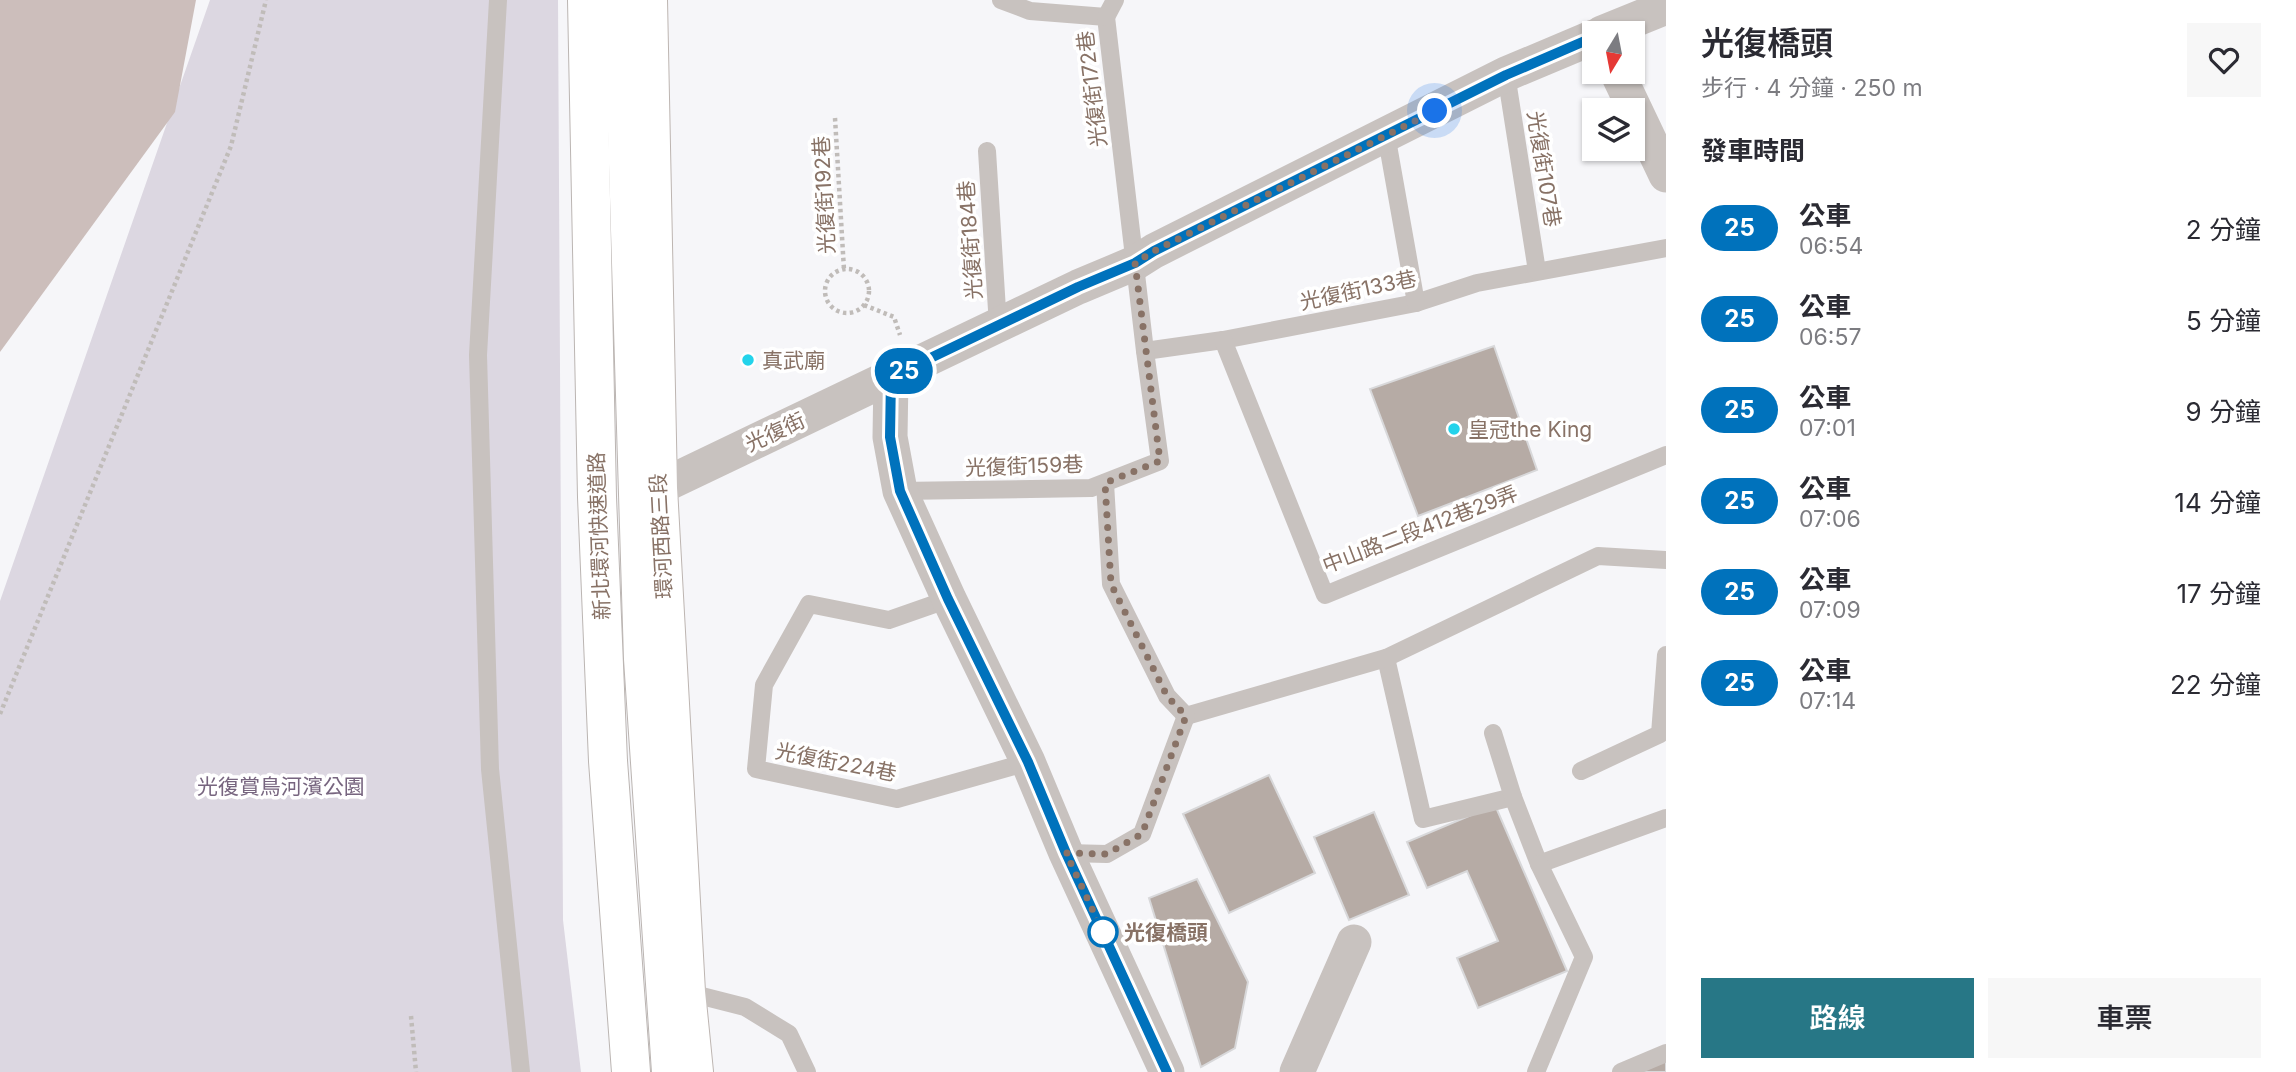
<!DOCTYPE html>
<html lang="zh-TW">
<head>
<meta charset="utf-8">
<style>
  body { margin:0; font-family:Inter,"Noto Sans TC",sans-serif; background:#f7f7f7; color:#2b2b33; height:100vh; display:flex; flex-direction:column; font-size:26px; white-space:nowrap }
  * { box-sizing:border-box; margin:0 }
  p { font-size:23px; color:#7c7c81 }
  .icon { flex:none; width:38px; height:38px; fill:none; stroke:currentColor; stroke-width:2; stroke-linecap:round; stroke-linejoin:round }
  .map { position:relative; flex:1; overflow:hidden }
  .sheet { display:flex; flex-direction:column; background:#fff; width:630px }
  .sheet>* { flex:none }
  .badge { padding:0 14px; border-radius:23px; font-size:24px; line-height:46px }
  .needle { width:46px; rotate:190deg }
  .tools { position:absolute; left:1582px; top:21px; display:grid; gap:14px }
  .tools a { display:grid; place-items:center; width:63px; height:63px; border-radius:0px; background:#fff; box-shadow:0 2px 5px #0004; font-size:35px }
  .you { position:absolute; width:35px; height:35px; margin:-18px; border:5px solid #fff; border-radius:50%; background:#1a73e8; box-shadow:0 0 0 10px #1a73e833 }
  .map>.badge { position:absolute; translate:-50% -50%; box-shadow:0 0 0 4px #fff }
  h2 { padding:0 35px; font-size:26px; line-height:63px }
  .round { display:grid; place-items:center; flex:none; width:74px; height:74px; border-radius:0px; background:#f7f7f7 }
  .overview { display:flex; align-items:center; justify-content:space-between; height:119px; padding:0 35px }
  h1 { font-size:33px; font-weight:600; line-height:52px }
  .cta { display:flex; gap:14px; margin-top:auto; padding:14px 35px }
  .cta a { flex:1; height:80px; border-radius:0px; background:#277786; color:#fff; font-size:28px; font-weight:600; line-height:80px; text-align:center }
  .cta a+a { background:#f7f7f7; color:#2b2b33 }
  ul { padding:0; list-style:none }
  li { display:flex; align-items:center; gap:21px; height:91px; padding:0 35px }
  li div { flex:1 }
  li b { display:block; font-size:26px }
  li em { font-style:normal }
  li .badge { min-width:77px; font-weight:700; text-align:center }
  main { display:flex; flex:1; min-height:0 }
  .map>svg:first-child { display:block }
  .green { fill:#dcd7e1 }
  .water { fill:#ccbebb }
  .building { fill:#b6aba5; stroke:#d8d8da; stroke-width:2 }
  .lines { fill:none; stroke-linecap:round; stroke-linejoin:round }
  .secondary-casing { stroke:#bdb5b1; stroke-width:40 }
  .trunk-casing { stroke:#bbb5b2; stroke-width:40 }
  .path { stroke:#c0bcb9; stroke-width:4.5; stroke-dasharray:3.5 3.5; stroke-linecap:butt }
  .service { stroke:#c8c2bf; stroke-width:18 }
  .minor { stroke:#c8c2bf; stroke-width:35 }
  .secondary { stroke:#fff; stroke-width:38 }
  .trunk { stroke:#fff; stroke-width:38 }
  .line-casing { stroke:#fff; stroke-width:16 }
  .line { stroke:#0072bc; stroke-width:10 }
  .walk { stroke:#887266; stroke-width:7; stroke-dasharray:0 12.6 }
  .poi-dot { fill:#23d3eb; stroke:#fff; stroke-width:2.5 }
  .stop-dot { fill:#fff; stroke:#0072bc; stroke-width:3.5 }
  .labels { text-anchor:middle; dominant-baseline:central; stroke-width:7; stroke-linejoin:round; paint-order:stroke }
  .street-label { font-size:21px; fill:#887266; stroke:#fff }
  .poi-label { font-size:21px; fill:#887266; stroke:#fff; text-anchor:start }
  .park-label { font-size:21px; fill:#77657f; stroke:#fff }
  .stop-label { font-size:21px; font-weight:bold; fill:#887266; stroke:#fff; text-anchor:start }
</style>
</head>
<body>
<main>
<div class="map">
<svg width="1666" height="1072" viewBox="0 0 1666 1072">
  <rect width="100%" height="100%" fill="#f6f6f9"/>
  <path class="green" d="M 210,0 L 558,0 L 563,920 L 581,1072 L 0,1072 L 0,601 Z"/>
  <path class="water" d="M 0,0 L 196,0 L 175,112 L 0,352 Z"/>
  <g class="building">
    <path d="M 1494,346 L 1537,470 L 1418,516 L 1370,389 Z"/>
    <path d="M 1269,775 L 1315,873 L 1229,913 L 1183,814 Z"/>
    <path d="M 1495,805 L 1567,971 L 1478,1008 L 1457,958 L 1498,941 L 1467,871 L 1427,888 L 1407,842 Z"/>
    <path d="M 1374,812 L 1409,895 L 1349,920 L 1314,837 Z"/>
    <path d="M 1197,879 L 1248,982 L 1235,1048 L 1201,1067 L 1149,898 Z"/>
    <path d="M 1666,1057 L 1666,1072 L 1631,1072 Z"/>
  </g>
  <g class="lines">
    <g class="secondary-casing">
      <path id="secondary" d="M 648,0 L 658,488 L 686,992 L 694,1072"/>
    </g>
    <g class="trunk-casing">
      <g id="trunk">
        <path d="M 587,0 L 597,497 L 608,761 L 631,1072"/>
        <path d="M 625,0 L 625,64 L 643,659 L 671,1072"/>
      </g>
    </g>
    <g class="path">
      <path d="M 835,118 L 844,270"/>
      <circle cx="847" cy="291" r="22"/>
      <path d="M 864,305 L 894,317 L 900,335"/>
      <path d="M 0,714 L 231,146 L 266,0"/>
      <path d="M 411,1016 L 416,1072"/>
    </g>
    <g class="service">
      <path d="M 498,0 L 478,355 L 490,769 L 521,1072"/>
      <path d="M 1001,0 L 1030,11 L 1106,17 L 1145,351 L 1223,340 L 1416,303 L 1477,283 L 1666,248"/>
      <path d="M 1106,17 L 1115,0"/>
      <path d="M 1506,74 L 1537,271"/>
      <path d="M 1386,134 L 1416,303"/>
      <path d="M 987,151 L 998,326"/>
      <path d="M 1223,340 L 1325,595 L 1666,455"/>
      <path d="M 1105,483 L 1111,584 L 1167,696 L 1186,716"/>
      <path d="M 900,491 L 1091,488 L 1160,461 L 1145,351"/>
      <path d="M 949,599 L 889,620 L 809,604 L 764,685 L 756,769 L 897,799 L 1028,762"/>
      <path d="M 1386,658 L 1423,819 L 1513,797"/>
      <path d="M 1186,716 L 1386,658 L 1598,556 L 1666,560"/>
      <path d="M 1493,733 L 1513,797 L 1539,864 L 1666,818"/>
      <path d="M 1581,771 L 1660,734 L 1666,655"/>
      <path d="M 1066,853 L 1107,854 L 1142,834 L 1186,716"/>
      <path d="M 686,992 L 745,1007 L 789,1034 L 807,1072"/>
      <path d="M 1536,1072 L 1584,957 L 1539,864"/>
      <path d="M 1621,1072 L 1666,1053"/>
    </g>
    <g class="minor">
      <path d="M 1602,33 L 1666,7"/>
      <path d="M 1617,72 L 1666,175"/>
      <path d="M 891,377 L 890,437 L 900,491 L 949,599 L 1028,762 L 1066,853 L 1167,1072"/>
      <path d="M 658,488 L 1078,287 L 1135,263 L 1154,251 L 1506,74 L 1594,37"/>
      <path d="M 1297,1072 L 1354,942"/>
    </g>
    <use href="#secondary" class="secondary"/>
    <use href="#trunk" class="trunk"/>
  </g>
  <g class="lines">
    <g class="line-casing">
      <path id="line" d="M 1167,1072 L 1066,853 L 1028,762 L 948,599 L 900,491 L 890,437 L 891,377 L 1078,287 L 1135,263 L 1154,251 L 1506,75 L 1594,37"/>
    </g>
    <use href="#line" class="line"/>
    <path class="walk" d="M 1103,932 L 1066,853 L 1107,854 L 1142,834 L 1186,716 L 1167,696 L 1111,584 L 1105,483 L 1160,461 L 1135,263 L 1154,251 L 1435,111"/>
  </g>
  <g class="poi-dot">
    <circle cx="748" cy="360" r="7"/>
    <circle cx="1454" cy="429" r="7"/>
  </g>
  <circle class="stop-dot" cx="1103" cy="932" r="14"/>
  <g class="labels">
    <g class="street-label">
      <text transform="translate(1092 89) rotate(-97)">光復街172巷</text>
      <text transform="translate(1544 169) rotate(81)">光復街107巷</text>
      <text transform="translate(824 195) rotate(-93)">光復街192巷</text>
      <text transform="translate(970 240) rotate(-94)">光復街184巷</text>
      <text transform="translate(1358 290) rotate(-12)">光復街133巷</text>
      <text transform="translate(775 432) rotate(-25)">光復街</text>
      <text transform="translate(1024 466) rotate(-2)">光復街159巷</text>
      <text transform="translate(1420 529) rotate(-21)">中山路二段412巷29弄</text>
      <text transform="translate(599 536) rotate(-92)">新北環河快速道路</text>
      <text transform="translate(661 536) rotate(-93)">環河西路三段</text>
      <text transform="translate(836 762) rotate(11)">光復街224巷</text>
    </g>
    <g class="poi-label">
      <text x="762" y="360">真武廟</text>
      <text x="1468" y="429">皇冠the King</text>
    </g>
    <g class="park-label">
      <text x="281" y="786">光復賞鳥河濱公園</text>
    </g>
    <g class="stop-label">
      <text x="1124" y="932">光復橋頭</text>
    </g>
  </g>
</svg>
<div class="tools">
<a><svg class="needle" viewBox="-14 -14 28 28"><path d="M0-13l5 13h-10z" fill="#e53935"/><path d="M0 13l5-13h-10z" fill="#7c7c81"/></svg></a>
<a><svg class="icon" aria-label="layers" viewBox="0 0 24 24"><path d="M12 4l9 5-9 5-9-5zM3 14l9 5 9-5"/></svg></a>
</div>
<div class="you" style="left:1435px;top:111px"></div>
<b class="badge" style="left:904px;top:371px;background:#0072bc;color:#fff">25</b>
</div>
<section class="sheet">
<div class="overview"><div><h1>光復橋頭</h1><p>步行 · 4 分鐘 · 250 m</p></div><a class="round"><svg class="icon" aria-label="heart" viewBox="0 0 24 24"><path d="M12 20l-8-8c-3-5 5-10 8-4 3-6 11-1 8 4z"/></svg></a></div>
<h2>發車時間</h2>
<ul>
<li><span class="badge" style="background:#0072bc;color:#fff">25</span><div><b>公車</b><p>06:54</p></div><em>2 分鐘</em></li>
<li><span class="badge" style="background:#0072bc;color:#fff">25</span><div><b>公車</b><p>06:57</p></div><em>5 分鐘</em></li>
<li><span class="badge" style="background:#0072bc;color:#fff">25</span><div><b>公車</b><p>07:01</p></div><em>9 分鐘</em></li>
<li><span class="badge" style="background:#0072bc;color:#fff">25</span><div><b>公車</b><p>07:06</p></div><em>14 分鐘</em></li>
<li><span class="badge" style="background:#0072bc;color:#fff">25</span><div><b>公車</b><p>07:09</p></div><em>17 分鐘</em></li>
<li><span class="badge" style="background:#0072bc;color:#fff">25</span><div><b>公車</b><p>07:14</p></div><em>22 分鐘</em></li>
</ul>
<div class="cta"><a>路線</a><a>車票</a></div>
</section>
</main>
</body>
</html>
